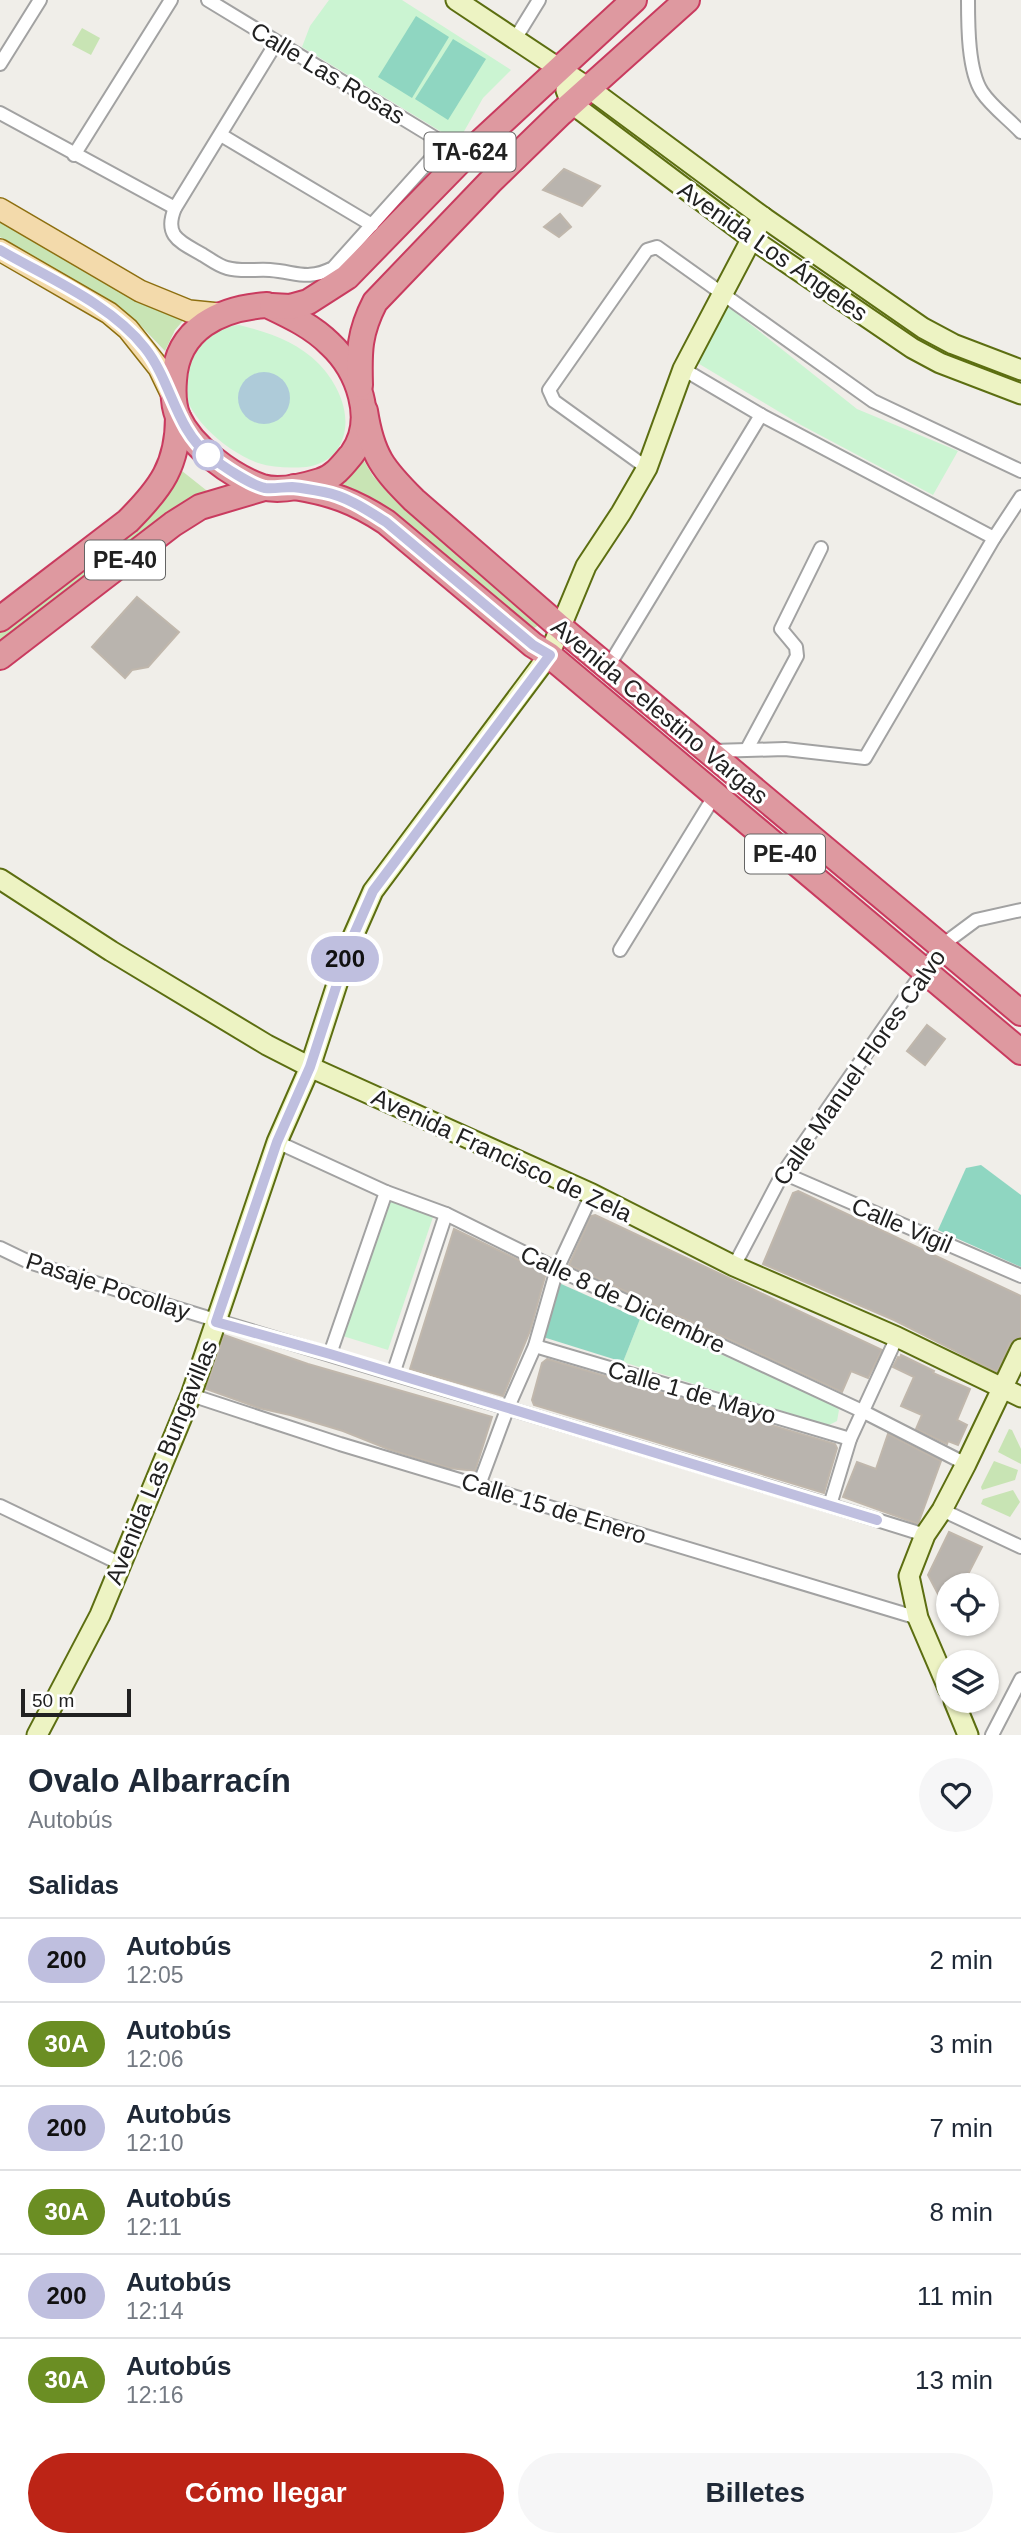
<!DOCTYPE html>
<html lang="es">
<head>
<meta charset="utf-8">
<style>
  body { margin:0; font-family:Helvetica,sans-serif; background:#f6f6f7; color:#1f2937; height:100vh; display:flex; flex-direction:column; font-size:26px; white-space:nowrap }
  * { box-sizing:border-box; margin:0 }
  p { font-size:23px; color:#747a83 }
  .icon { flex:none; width:38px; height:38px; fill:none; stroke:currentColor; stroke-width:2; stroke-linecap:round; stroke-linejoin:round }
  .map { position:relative; height:1735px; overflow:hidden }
  .drawer { display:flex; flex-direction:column; background:#fff; flex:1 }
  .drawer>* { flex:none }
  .badge { padding:0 14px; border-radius:23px; font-size:24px; line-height:46px }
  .tools { position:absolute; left:936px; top:1573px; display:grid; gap:14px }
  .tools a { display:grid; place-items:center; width:63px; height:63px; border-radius:50%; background:#fff; box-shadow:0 2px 5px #0004; font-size:35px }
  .scale { position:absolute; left:21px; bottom:18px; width:110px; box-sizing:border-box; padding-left:7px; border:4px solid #212121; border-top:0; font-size:19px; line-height:24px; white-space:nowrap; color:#212121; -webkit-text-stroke:5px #fff; paint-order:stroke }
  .map>.badge { position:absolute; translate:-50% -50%; box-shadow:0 0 0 4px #fff }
  h2 { padding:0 28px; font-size:26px; line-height:63px }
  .round { display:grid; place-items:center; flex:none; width:74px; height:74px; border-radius:37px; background:#f6f6f7 }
  .headline { display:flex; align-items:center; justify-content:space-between; height:119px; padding:0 28px }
  h1 { font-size:33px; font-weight:800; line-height:52px }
  .primary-button { display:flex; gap:14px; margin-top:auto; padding:14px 28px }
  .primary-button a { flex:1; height:80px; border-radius:42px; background:#bc2416; color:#fff; font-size:28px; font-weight:800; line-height:80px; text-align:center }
  .primary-button a+a { background:#f6f6f7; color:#1f2937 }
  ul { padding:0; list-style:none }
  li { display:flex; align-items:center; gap:21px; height:84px; padding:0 28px; border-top:2px solid #e0e1e3 }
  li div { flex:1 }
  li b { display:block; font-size:26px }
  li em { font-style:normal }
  li .badge { min-width:77px; font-weight:700; text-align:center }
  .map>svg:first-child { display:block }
  .grass { fill:#c8e4b4 }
  .park { fill:#cbf4d2 }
  .pitch { fill:#8fd6c1 }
  .water { fill:#aecbd9 }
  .building { fill:#b9b4ae; stroke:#c0b7ac; stroke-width:2 }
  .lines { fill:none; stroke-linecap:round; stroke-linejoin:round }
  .street-casing { stroke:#a2a2a2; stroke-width:16 }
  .secondary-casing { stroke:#5c6e11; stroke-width:23 }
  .primary-casing { stroke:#8d6f10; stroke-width:24 }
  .highway-casing { stroke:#c93b5f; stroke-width:28 }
  .street { stroke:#fff; stroke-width:12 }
  .secondary { stroke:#edf3c3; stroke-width:19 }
  .primary { stroke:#f3daab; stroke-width:21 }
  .highway { stroke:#de99a0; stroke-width:24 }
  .line-casing { stroke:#fff; stroke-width:16 }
  .line { stroke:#bfbfdf; stroke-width:10 }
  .stop-dot { fill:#fff; stroke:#bfbfdf; stroke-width:3.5 }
  .labels { text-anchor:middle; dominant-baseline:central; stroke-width:6; stroke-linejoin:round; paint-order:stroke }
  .shield { fill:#fff; stroke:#646464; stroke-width:2 }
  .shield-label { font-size:23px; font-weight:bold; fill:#212121 }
  .street-label { font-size:24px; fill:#212121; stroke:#fff }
</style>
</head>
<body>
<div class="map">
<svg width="1021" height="1735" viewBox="0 0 1021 1735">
  <rect width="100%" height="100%" fill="#f0eee9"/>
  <g class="grass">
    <path d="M 82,28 L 100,38 L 91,55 L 72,45 Z"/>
    <path d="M 0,217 L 187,316 L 175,330 L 165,351 L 141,326 L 112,303 L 0,237 Z"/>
    <path d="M 360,454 L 373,476 L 385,489 L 537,613 C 542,623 538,629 527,630 L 334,486 Z"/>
    <path d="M 182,471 L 211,494 L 0,645 L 0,626 L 161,502 Z"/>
    <path d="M 1009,1429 L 1012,1430 L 1021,1449 L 1021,1464 L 998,1452 Z"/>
    <path d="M 994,1461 L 1018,1470 L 1015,1480 L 982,1490 L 981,1487 Z"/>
    <path d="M 1013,1490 L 1020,1502 L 1010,1517 L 981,1504 L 983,1499 Z"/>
  </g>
  <g class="park">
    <path d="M 329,0 L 402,0 L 511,70 L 483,98 L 458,142 L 302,47 L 310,26 Z"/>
    <path d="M 725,304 L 857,409 L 958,451 L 933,495 L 801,425 L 696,362 Z"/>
    <path d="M 239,325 C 268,332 298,342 319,364 C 342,388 357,426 334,454 C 327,461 316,466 306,467 C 290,468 274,468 258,463 C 223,450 178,411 182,371 C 182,370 183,361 184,360 C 187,355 194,350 199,345 C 214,329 217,328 239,325 Z"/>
    <path d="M 380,1193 L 433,1217 L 388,1350 L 333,1333 Z"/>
    <path d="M 640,1319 L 834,1404 L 839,1410 L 837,1421 L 829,1425 L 821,1423 L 623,1362 Z"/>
  </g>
  <g class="pitch">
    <path d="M 416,16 L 449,37 L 412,98 L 378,77 Z"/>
    <path d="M 453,39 L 486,59 L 448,120 L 415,99 Z"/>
    <path d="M 981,1165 L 1021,1195 L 1021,1267 L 938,1230 L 966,1168 Z"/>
    <path d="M 559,1283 L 640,1319 L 623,1362 L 543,1337 Z"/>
  </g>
  <circle class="water" cx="264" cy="398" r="26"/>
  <g class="building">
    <path d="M 564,169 L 600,186 L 582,206 L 543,190 Z"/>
    <path d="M 560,214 L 571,227 L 559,237 L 544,227 Z"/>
    <path d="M 137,597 L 179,632 L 148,667 L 132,670 L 125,678 L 92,647 Z"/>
    <path d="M 927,1025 L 945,1039 L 925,1065 L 907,1051 Z"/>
    <path d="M 798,1191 L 1021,1296 L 1021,1337 L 1010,1343 L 997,1372 L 894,1320 L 763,1264 L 793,1193 Z"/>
    <path d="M 595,1215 L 882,1350 L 868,1378 L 851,1371 L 842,1392 L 569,1265 L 591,1216 Z"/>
    <path d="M 454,1229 L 546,1273 L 530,1331 L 503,1396 L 410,1369 Z"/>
    <path d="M 224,1335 L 308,1364 L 492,1417 L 475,1471 L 449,1468 L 388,1449 L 343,1431 L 290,1415 L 259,1408 L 206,1389 Z"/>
    <path d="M 901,1355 L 934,1371 L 933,1373 L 970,1389 L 957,1420 L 967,1425 L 958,1445 L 948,1441 L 947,1444 L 916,1429 L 922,1415 L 901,1406 L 914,1377 L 893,1367 L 898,1357 L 900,1358 Z"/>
    <path d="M 547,1359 L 835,1444 L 837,1448 L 824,1493 L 534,1405 L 532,1400 L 542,1363 Z"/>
    <path d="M 888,1434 L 941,1461 L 918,1524 L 843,1497 L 857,1462 L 876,1469 Z"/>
    <path d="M 949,1532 L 982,1547 L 962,1586 L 948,1586 L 948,1613 L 928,1575 Z"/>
  </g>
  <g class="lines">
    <g class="street-casing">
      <g id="street">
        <path d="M 208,0 L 435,138 L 440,144 L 438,151 L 333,268 C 307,281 297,272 270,270 C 256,269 241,272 227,268 C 219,266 211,260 203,255 C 181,242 163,237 175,208 L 276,43"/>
        <path d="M 968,0 C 968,25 968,71 982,92 C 992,107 1009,119 1021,132"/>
        <path d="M 515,39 L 539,0"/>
        <path d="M 0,64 L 40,0"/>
        <path d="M 0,113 L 175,208"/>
        <path d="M 221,135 L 372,225"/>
        <path d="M 74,155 L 171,0"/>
        <path d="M 683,369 L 761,415 L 994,538"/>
        <path d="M 647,468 L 554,401 L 549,390 L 647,250 L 657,247 L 873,401 L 1021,471"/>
        <path d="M 608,667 L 761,415"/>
        <path d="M 747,749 L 797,656 L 796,647 L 781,629 L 821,548"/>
        <path d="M 712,751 L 785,749 L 865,758 L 994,538 L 1021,497"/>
        <path d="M 620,950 L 715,795"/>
        <path d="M 277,1142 L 386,1192 L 446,1214 L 557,1269 L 862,1411 L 966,1464"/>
        <path d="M 783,1173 L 1021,1276"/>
        <path d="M 0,1248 L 29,1262 C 326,1357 627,1441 925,1535"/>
        <path d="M 734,1266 L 783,1173 L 941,946 L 976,920 L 1021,910"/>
        <path d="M 535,1346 L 850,1439"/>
        <path d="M 330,1354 L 386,1192"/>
        <path d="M 393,1374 L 446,1214"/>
        <path d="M 191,1395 L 340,1444 L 918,1618"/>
        <path d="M 479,1485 L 508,1407 L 535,1346 L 557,1269 L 592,1194"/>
        <path d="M 830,1505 L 850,1439 L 897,1337"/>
        <path d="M 0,1506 L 121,1564"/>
        <path d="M 942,1510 L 1021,1547"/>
        <path d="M 992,1735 L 1021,1679"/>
      </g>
    </g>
    <g class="secondary-casing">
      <g id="secondary">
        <path d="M 456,0 L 590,89 L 763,217 L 923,328 L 953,344 L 1021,370"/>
        <path d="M 566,90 L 571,103 L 752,239 L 912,348 L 940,363 L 1021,394"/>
        <path d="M 0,879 L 111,951 L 267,1045 L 310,1067 L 592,1194 L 734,1266 L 897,1337 L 1021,1397"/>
        <path d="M 948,1688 L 918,1618 L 909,1576 L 925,1535 L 942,1510 L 966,1464 L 1021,1349"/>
        <path d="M 954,1701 L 968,1735"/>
        <path d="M 37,1735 L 100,1615 L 191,1395 L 277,1142 L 310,1067 L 351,941 L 373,891 L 549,655 L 586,566 L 621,513 L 647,468 L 683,369 L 763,217"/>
      </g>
    </g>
    <g class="primary-casing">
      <g id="primary">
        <path d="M 0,209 L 140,291 L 189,311 L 219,314"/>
        <path d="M 0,250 L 109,313 L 128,329 L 159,368 L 173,397"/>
      </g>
    </g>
    <g class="highway-casing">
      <g id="highway">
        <path d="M 267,305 C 290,316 312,326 330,344 C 358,370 377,420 352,454 C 343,465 334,477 320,481 C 304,486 279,492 262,487 C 231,476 192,447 178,417 C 173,405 173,392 174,380 C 177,328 221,308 267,305 Z"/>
        <path d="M 272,306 L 290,307 L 308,302 L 347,277 L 463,158 L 634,0"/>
        <path d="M 360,385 C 359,351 359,333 375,302 L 490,182 L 561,113 L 687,0"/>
        <path d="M 365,411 C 372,456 383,469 414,500 L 560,627 L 1021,1013"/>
        <path d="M 294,487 C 331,493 354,501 386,522 L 533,645 L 549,655 L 1021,1052"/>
        <path d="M 0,619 L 128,521 C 161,488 178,465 178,417"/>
        <path d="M 0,657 L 173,524 L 200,507 L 264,488"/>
      </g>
    </g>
    <use href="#street" class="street"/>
    <use href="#secondary" class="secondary"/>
    <use href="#primary" class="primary"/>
    <use href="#highway" class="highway"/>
  </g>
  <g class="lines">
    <g class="line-casing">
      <path id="line" d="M 0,250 C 48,278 111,304 145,348 C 172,382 175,429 210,456 C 222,466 251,485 265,488 C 274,489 283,487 292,487 C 302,488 314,490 324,492 C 346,496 367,510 386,522 L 533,645 L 550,655 L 373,891 L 351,941 L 310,1067 L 277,1142 L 216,1322 L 330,1354 L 877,1520"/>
    </g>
    <use href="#line" class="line"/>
  </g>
  <circle class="stop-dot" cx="208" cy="455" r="14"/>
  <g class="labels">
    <g class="shield">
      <rect x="424.5" y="132.5" width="91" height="39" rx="5"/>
      <rect x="85" y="540.5" width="80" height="39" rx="5"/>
      <rect x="745" y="834.5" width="80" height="39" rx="5"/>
    </g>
    <g class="shield-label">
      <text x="470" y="152">TA-624</text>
      <text x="125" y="560">PE-40</text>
      <text x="785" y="854">PE-40</text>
    </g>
    <g class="street-label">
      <text transform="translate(328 73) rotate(31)">Calle Las Rosas</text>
      <text transform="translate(773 251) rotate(35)">Avenida Los Ángeles</text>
      <text transform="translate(660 711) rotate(40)">Avenida Celestino Vargas</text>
      <text transform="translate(859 1067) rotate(-55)">Calle Manuel Flores Calvo</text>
      <text transform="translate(502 1155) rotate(25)">Avenida Francisco de Zela</text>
      <text transform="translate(902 1225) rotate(23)">Calle Vigil</text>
      <text transform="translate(108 1286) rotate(18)">Pasaje Pocollay</text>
      <text transform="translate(623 1299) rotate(25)">Calle 8 de Diciembre</text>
      <text transform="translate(692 1392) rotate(16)">Calle 1 de Mayo</text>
      <text transform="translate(161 1462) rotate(-68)">Avenida Las Bungavillas</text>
      <text transform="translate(554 1508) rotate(17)">Calle 15 de Enero</text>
    </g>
  </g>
</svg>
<div class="tools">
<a><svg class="icon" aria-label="locate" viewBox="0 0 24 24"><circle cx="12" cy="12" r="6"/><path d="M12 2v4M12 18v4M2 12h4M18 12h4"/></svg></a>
<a><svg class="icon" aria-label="layers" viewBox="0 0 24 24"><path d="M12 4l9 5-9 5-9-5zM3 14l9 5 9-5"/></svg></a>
</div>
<div class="scale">50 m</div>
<b class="badge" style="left:345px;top:959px;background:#bfbfdf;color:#111">200</b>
</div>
<section class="drawer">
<div class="headline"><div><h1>Ovalo Albarracín</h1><p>Autobús</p></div><a class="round"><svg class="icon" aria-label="heart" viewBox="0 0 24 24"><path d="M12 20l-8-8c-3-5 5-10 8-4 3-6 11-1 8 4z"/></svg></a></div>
<h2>Salidas</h2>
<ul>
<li><span class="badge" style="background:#bfbfdf;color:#111">200</span><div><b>Autobús</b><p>12:05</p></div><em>2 min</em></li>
<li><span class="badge" style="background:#6b8e23;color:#fff">30A</span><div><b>Autobús</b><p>12:06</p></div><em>3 min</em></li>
<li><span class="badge" style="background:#bfbfdf;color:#111">200</span><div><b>Autobús</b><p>12:10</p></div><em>7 min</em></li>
<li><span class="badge" style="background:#6b8e23;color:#fff">30A</span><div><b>Autobús</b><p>12:11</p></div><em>8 min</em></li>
<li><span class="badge" style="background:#bfbfdf;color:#111">200</span><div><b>Autobús</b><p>12:14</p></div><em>11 min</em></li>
<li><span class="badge" style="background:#6b8e23;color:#fff">30A</span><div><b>Autobús</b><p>12:16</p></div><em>13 min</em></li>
</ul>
<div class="primary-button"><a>Cómo llegar</a><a>Billetes</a></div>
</section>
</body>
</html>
